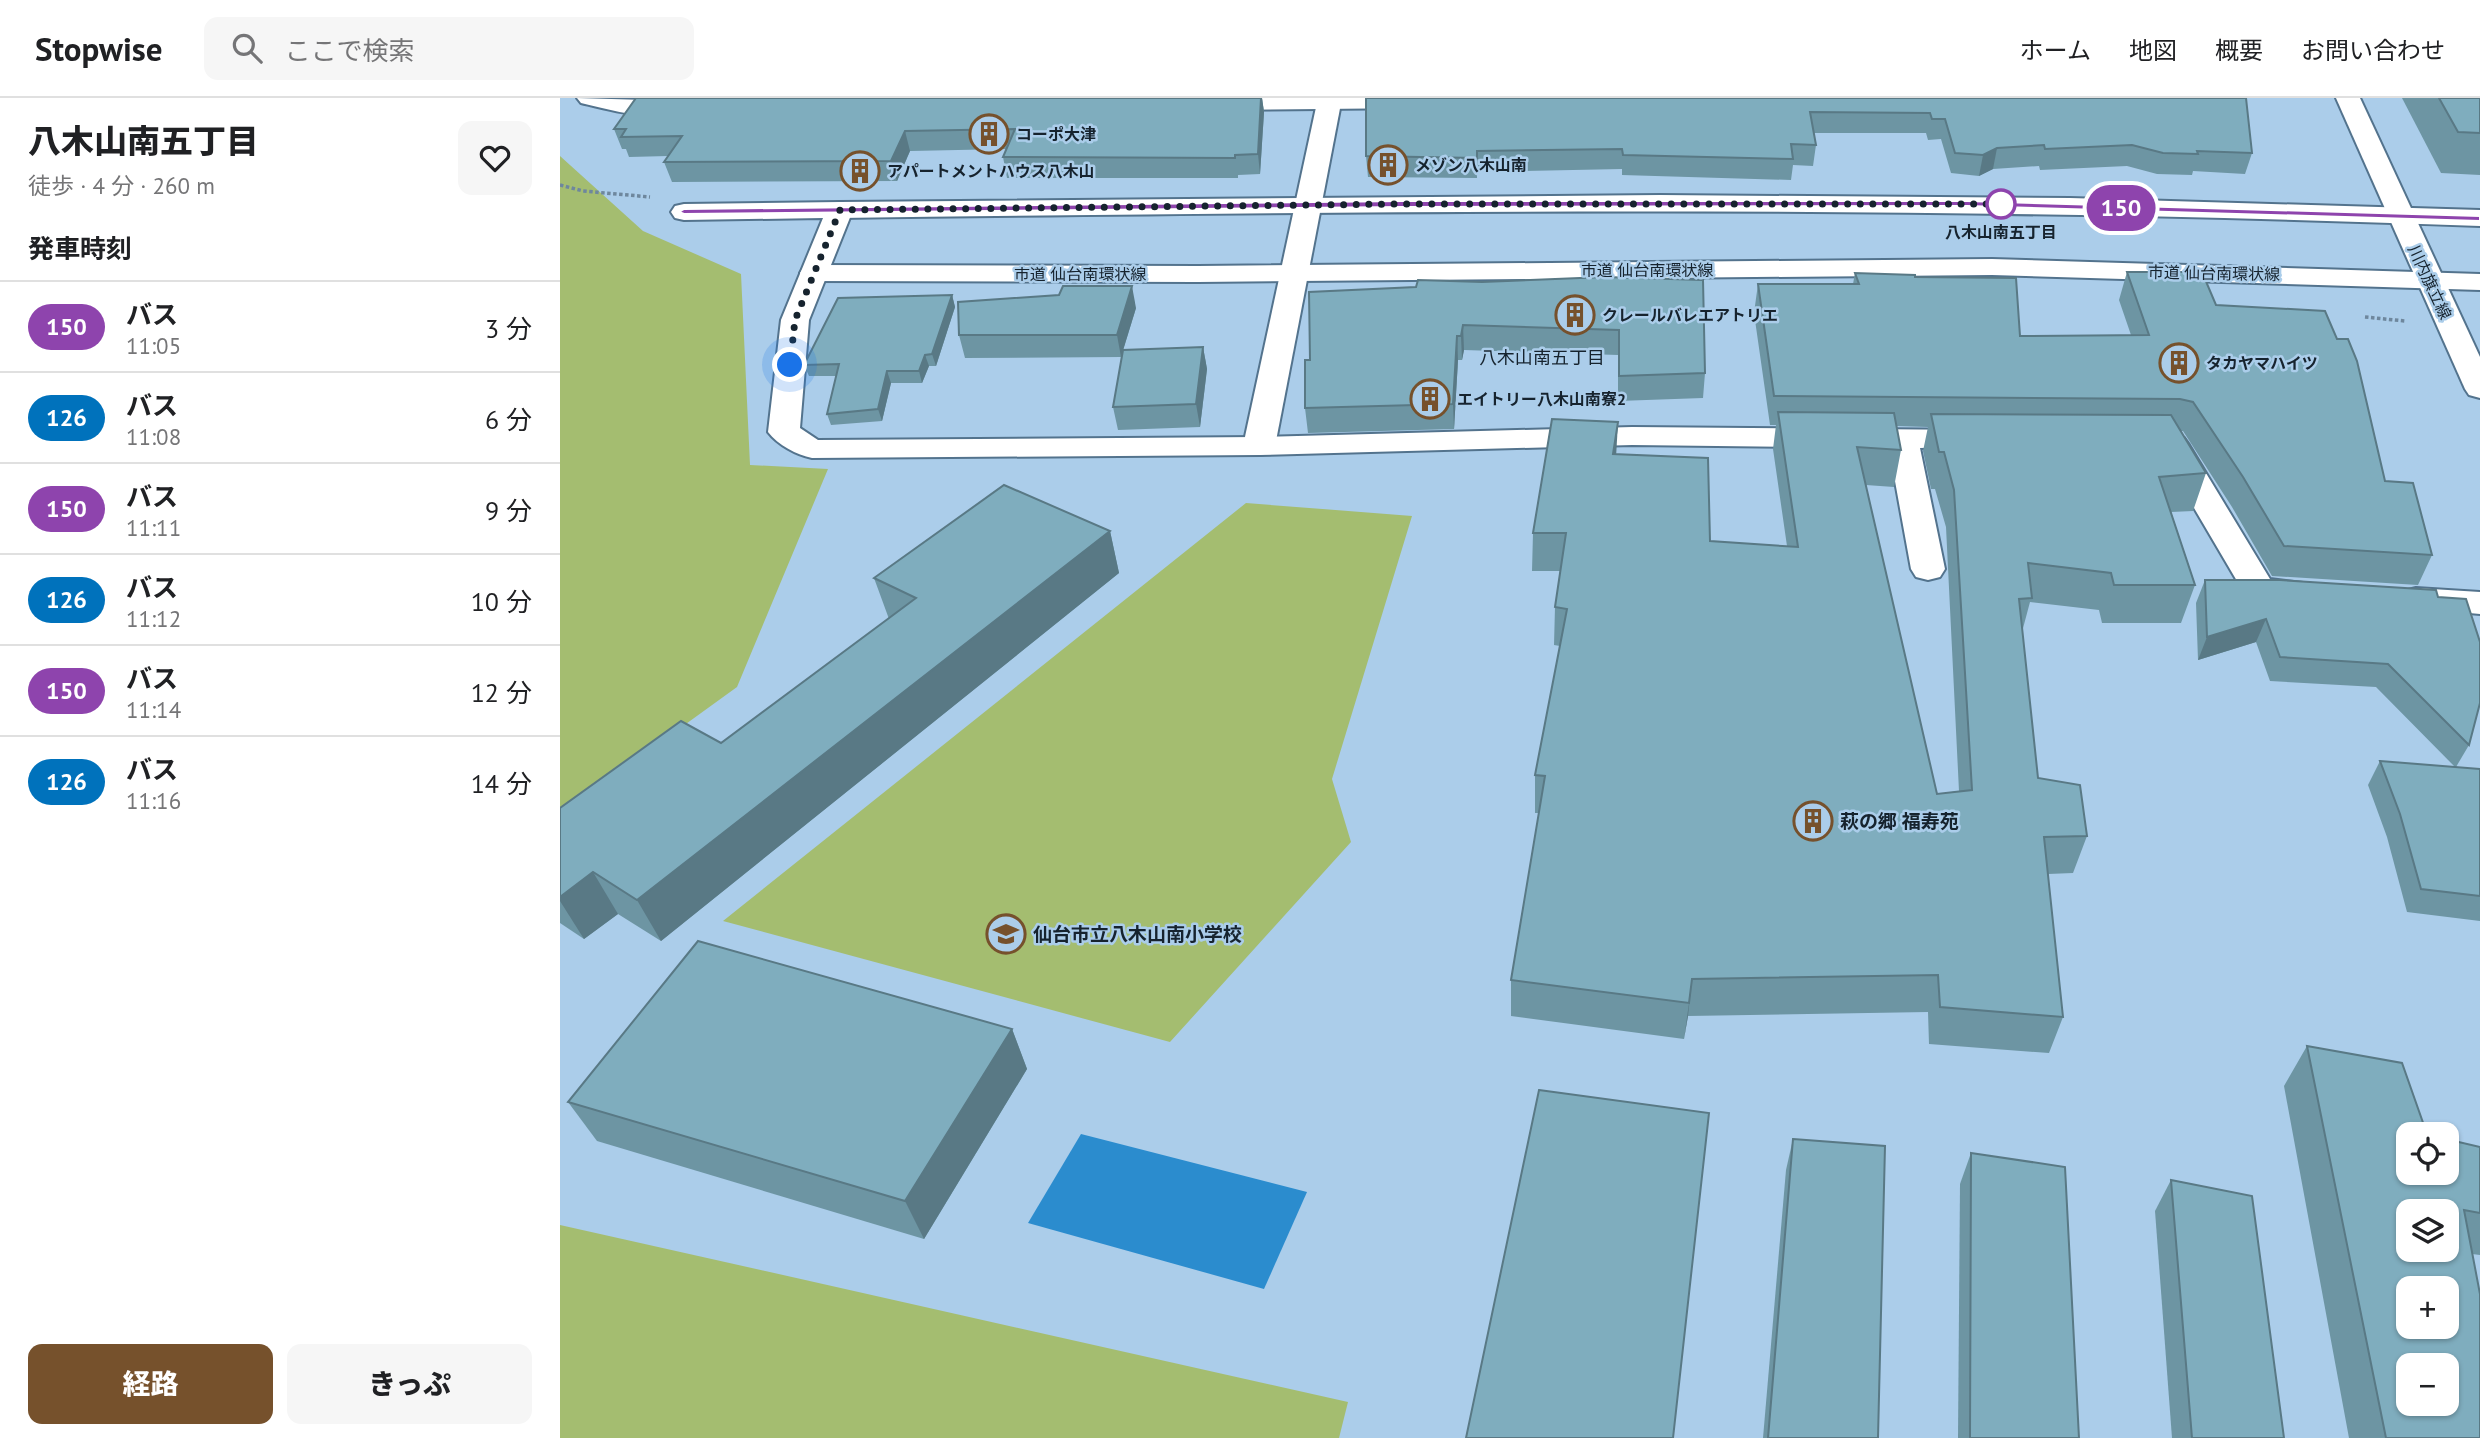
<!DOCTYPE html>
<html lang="ja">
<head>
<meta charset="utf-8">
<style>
  body { margin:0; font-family:"PT Sans","Noto Sans JP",sans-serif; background:#f6f6f6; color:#202124; height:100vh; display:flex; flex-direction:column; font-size:26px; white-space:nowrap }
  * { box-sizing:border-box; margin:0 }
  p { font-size:23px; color:#757577 }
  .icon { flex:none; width:38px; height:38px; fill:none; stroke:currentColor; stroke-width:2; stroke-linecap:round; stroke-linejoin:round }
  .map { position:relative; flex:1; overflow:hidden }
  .sheet { display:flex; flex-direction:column; background:#fff; width:560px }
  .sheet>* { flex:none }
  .badge { padding:0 14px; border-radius:23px; font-size:24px; line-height:46px }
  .fabs { position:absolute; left:1836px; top:1024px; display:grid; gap:14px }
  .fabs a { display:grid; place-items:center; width:63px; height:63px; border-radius:14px; background:#fff; box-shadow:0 2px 5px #0004; font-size:35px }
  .you { position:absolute; width:35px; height:35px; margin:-18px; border:5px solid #fff; border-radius:50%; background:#1a73e8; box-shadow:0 0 0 10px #1a73e833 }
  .map>.badge { position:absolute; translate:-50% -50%; box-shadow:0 0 0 4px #fff }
  h2 { padding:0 28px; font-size:26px; line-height:63px }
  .round { display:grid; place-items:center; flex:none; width:74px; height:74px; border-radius:14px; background:#f6f6f6 }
  .head { display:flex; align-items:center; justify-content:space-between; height:119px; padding:0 28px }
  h1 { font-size:33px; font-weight:800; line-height:52px }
  .action { display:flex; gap:14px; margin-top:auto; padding:14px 28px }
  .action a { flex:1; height:80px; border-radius:14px; background:#76512c; color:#fff; font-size:28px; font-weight:800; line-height:80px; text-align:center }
  .action a+a { background:#f6f6f6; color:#202124 }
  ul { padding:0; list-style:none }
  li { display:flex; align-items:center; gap:21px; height:91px; padding:0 28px; border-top:2px solid #e0e0e0 }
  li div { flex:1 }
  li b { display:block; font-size:26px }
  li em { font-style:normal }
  li .badge { min-width:77px; font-weight:700; text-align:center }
  header { display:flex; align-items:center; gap:42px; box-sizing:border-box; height:98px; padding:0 35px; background:#fff; border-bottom:2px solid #e0e0e0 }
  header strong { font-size:33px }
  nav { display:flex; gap:38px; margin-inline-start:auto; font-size:24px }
  .search { width:490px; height:63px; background:#f6f6f6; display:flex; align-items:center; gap:18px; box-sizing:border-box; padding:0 24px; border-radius:14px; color:#757577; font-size:26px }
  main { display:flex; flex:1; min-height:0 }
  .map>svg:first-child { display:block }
  .green { fill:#a4bd70 }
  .water { fill:#2b8cce }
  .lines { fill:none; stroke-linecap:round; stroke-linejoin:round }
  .street-casing { stroke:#53738d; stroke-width:4 }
  .secondary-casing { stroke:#53738d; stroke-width:4 }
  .primary-casing { stroke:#53738d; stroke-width:4 }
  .path { stroke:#6e879d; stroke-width:3.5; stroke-dasharray:3.5 2.5; stroke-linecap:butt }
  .street { fill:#fff; fill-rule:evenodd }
  .secondary { fill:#fff; fill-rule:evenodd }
  .primary { fill:#fff; fill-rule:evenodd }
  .wall { fill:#6d95a3; fill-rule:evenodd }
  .shaded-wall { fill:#597985 }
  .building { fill:#7fadbe; stroke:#597985; stroke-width:2; fill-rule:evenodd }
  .line { fill:#8e44ad; stroke:#fff; stroke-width:2 }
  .walk { stroke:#16232e; stroke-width:7; stroke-dasharray:0 12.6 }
  .stop-dot { fill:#fff; stroke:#8e44ad; stroke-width:3.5 }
  .labels { text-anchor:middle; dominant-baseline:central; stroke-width:5; stroke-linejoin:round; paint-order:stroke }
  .far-poi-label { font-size:16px; font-weight:bold; fill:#16232e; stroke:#abcdea; text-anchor:start }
  .far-stop-label { font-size:16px; font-weight:bold; fill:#16232e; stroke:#abcdea }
  .far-street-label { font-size:16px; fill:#16232e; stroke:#abcdea }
  .far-neighbourhood-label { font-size:18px; fill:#16232e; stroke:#abcdea }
  .poi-label { font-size:19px; font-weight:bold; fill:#16232e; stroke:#abcdea; text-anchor:start }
</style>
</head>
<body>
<header>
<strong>Stopwise</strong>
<div class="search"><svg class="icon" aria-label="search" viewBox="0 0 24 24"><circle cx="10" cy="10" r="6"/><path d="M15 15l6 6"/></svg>ここで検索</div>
<nav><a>ホーム</a><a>地図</a><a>概要</a><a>お問い合わせ</a></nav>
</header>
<main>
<section class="sheet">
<div class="head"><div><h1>八木山南五丁目</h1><p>徒歩 · 4 分 · 260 m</p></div><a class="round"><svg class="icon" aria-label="heart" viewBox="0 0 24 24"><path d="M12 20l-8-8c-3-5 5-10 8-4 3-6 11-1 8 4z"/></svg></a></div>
<h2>発車時刻</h2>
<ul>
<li><span class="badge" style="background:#8e44ad;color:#fff">150</span><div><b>バス</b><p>11:05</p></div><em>3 分</em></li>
<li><span class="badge" style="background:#0072bc;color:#fff">126</span><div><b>バス</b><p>11:08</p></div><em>6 分</em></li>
<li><span class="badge" style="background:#8e44ad;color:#fff">150</span><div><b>バス</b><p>11:11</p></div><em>9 分</em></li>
<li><span class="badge" style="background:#0072bc;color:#fff">126</span><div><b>バス</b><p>11:12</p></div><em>10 分</em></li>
<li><span class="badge" style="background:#8e44ad;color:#fff">150</span><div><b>バス</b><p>11:14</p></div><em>12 分</em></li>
<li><span class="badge" style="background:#0072bc;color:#fff">126</span><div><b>バス</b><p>11:16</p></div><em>14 分</em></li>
</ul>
<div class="action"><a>経路</a><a>きっぷ</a></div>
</section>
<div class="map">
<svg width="1920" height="1340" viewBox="0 0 1920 1340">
  <rect width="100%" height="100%" fill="#abcdea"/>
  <g class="green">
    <path d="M 0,58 L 83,133 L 181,176 L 190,367 L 268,371 L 177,589 L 0,717 Z"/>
    <path d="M 686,405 L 852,418 L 772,681 L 791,744 L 610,944 L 163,823 Z"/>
    <path d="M 0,1127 L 788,1304 L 779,1340 L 0,1340 Z"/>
  </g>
  <path class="water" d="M 521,1036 L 747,1094 L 704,1191 L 468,1125 Z"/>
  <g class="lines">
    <g class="street-casing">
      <g id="street">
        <path d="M 17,0 L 120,3 L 128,5 L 132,10 L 128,15 C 94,24 54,13 21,5 Z"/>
        <path d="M 642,0 L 869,0 L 871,3 L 867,8 L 859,10 L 650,12 L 642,10 L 638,5 Z"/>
        <path d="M 280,104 L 289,106 L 293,112 L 249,222 L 240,330 L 258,342 L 699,339 L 1072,329 L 1419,332 L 1430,334 L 1435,341 L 1430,348 L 1360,350 L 1385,471 L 1380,479 L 1368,482 L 1356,479 L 1351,471 L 1329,350 L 1072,347 L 699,357 L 252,360 C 237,357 218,347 208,334 L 221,222 L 263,120 L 124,122 L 115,120 L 111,114 L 115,108 L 124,106 Z"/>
        <path d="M 1613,338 L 1624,340 L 1629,347 L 1710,481 L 1752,486 L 1757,494 L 1752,502 L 1740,505 L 1687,500 L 1597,347 L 1602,340 Z"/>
        <path d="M 1856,490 L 1920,494 L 1920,516 L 1844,509 L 1839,501 L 1844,493 Z"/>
      </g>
    </g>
    <g class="secondary-casing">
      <g id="secondary">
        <path d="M 758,0 L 782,0 L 715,348 L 710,355 L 699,357 L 688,355 L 683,348 Z"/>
        <path d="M 1776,0 L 1800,0 L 1920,259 L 1920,300 L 1909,297 L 1905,291 Z"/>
      </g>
    </g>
    <g class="primary-casing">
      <g id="primary">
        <path d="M 1100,97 L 1510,100 L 1920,112 L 1920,128 C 1373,107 827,113 280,120 L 271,118 L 267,112 L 271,106 L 280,104 Z"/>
        <path d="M 1432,161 L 1920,176 L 1920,192 L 1432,177 L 638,184 L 254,183 L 244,181 L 240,175 L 244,169 L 254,167 L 638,168 Z"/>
      </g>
    </g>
    <g class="path">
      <path d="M 0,87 L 23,93 L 90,99"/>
      <path d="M 1805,219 L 1845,223"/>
    </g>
    <use href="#street" class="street"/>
    <use href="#secondary" class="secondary"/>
    <use href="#primary" class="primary"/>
  </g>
  <g class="wall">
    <path d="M 75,0 L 702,0 L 704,14 L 700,76 L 678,77 L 678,80 L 447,80 L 443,59 L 446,51 L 350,53 L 337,83 L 112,84 L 104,64 L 108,58 L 69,59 L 66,51 L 62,51 L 54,31 L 76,0 Z"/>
    <path d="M 806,0 L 1686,0 L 1692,55 L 1685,76 L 1633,73 L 1632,77 L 1597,76 L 1567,68 L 1480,72 L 1479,68 L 1433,71 L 1419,78 L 1391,75 L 1381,41 L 1368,42 L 1366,35 L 1254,35 L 1256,47 L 1253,68 L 1233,67 L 1231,82 L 1062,77 L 1062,71 L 917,74 L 917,80 L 808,79 L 806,58 Z"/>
    <path d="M 1842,0 L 1920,0 L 1920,77 L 1881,75 Z"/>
    <path d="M 1567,174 L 1656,207 L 1825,383 L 1872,457 L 1858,487 L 1712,478 L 1672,409 L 1623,333 L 1620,333 L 1646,375 L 1633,413 L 1611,414 L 1635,487 L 1621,525 L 1542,525 L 1539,512 L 1470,504 L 1462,534 L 1478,680 L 1527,738 L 1513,775 L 1488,776 L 1503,919 L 1489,955 L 1369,946 L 1368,914 L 1128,918 L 1124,941 L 951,918 L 951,882 L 979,715 L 975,715 L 975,677 L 1000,548 L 994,547 L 995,509 L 1000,473 L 972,473 L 973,435 L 1056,356 L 1150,443 L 1227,448 L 1213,351 L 1216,327 L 1210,327 L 1194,215 L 1198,186 L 1293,186 L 1295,175 L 1355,179 L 1460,238 L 1571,237 L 1559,202 ZM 1336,328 L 1368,329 L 1363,353 L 1371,391 L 1375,391 L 1386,429 L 1399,693 L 1377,696 L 1306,387 L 1334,389 L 1341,352 Z"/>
    <path d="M 1045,179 L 1145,275 L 1143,300 L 1058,303 L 1058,257 L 904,252 L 902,262 L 898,262 L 894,331 L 748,335 L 745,310 L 750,262 L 922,184 Z"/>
    <path d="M 392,197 L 395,209 L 376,268 L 369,268 L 362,285 L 331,285 L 322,323 L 271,327 L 267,316 L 276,278 L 249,278 L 244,267 Z"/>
    <path d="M 576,210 L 563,252 L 643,249 L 647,271 L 640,329 L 558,332 L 553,309 L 563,253 L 561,259 L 405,260 L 399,237 Z"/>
    <path d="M 550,433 L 559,475 L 101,843 L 58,816 L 24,841 L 0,825 L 0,710 L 161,645 L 329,521 L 314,480 Z"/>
    <path d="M 1645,482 L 1876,492 L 1909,647 L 1896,669 L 1920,671 L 1920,823 L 1847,814 L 1827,739 L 1808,687 L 1820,663 L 1895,669 L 1816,589 L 1710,583 L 1696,544 L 1638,562 L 1636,505 Z"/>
    <path d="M 452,931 L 467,971 L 364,1141 L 37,1043 L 8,1004 Z"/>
    <path d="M 1747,948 L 1867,1036 L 1920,1049 L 1920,1157 L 1912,1156 L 1920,1340 L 1789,1340 L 1724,988 Z"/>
    <path d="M 1233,1041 L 1318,1340 L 1203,1340 L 1226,1072 Z"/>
    <path d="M 1411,1055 L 1519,1340 L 1398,1340 L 1400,1086 Z"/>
    <path d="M 1611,1082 L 1724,1340 L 1612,1340 L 1595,1113 Z"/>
  </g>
  <g class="shaded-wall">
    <path d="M 701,0 L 702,0 L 704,14 L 700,76 L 698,56 Z"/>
    <path d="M 345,33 L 350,53 L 337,83 L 331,63 Z"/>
    <path d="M 1437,50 L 1433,71 L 1419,78 L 1423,57 Z"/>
    <path d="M 572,188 L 576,210 L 561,259 L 557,237 Z"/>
    <path d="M 392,197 L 395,209 L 376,268 L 372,256 Z"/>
    <path d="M 903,227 L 904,252 L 902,262 L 901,238 Z"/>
    <path d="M 897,238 L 898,262 L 894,331 L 893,306 Z"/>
    <path d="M 643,249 L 647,271 L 640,329 L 636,306 Z"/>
    <path d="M 365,257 L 369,268 L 362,285 L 359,273 Z"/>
    <path d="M 327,273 L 331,285 L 322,323 L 318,311 Z"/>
    <path d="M 1058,324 L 1056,360 L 1053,356 Z"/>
    <path d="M 550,433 L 559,475 L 101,843 L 77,802 Z"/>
    <path d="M 1706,521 L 1696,544 L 1638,562 L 1647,539 Z"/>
    <path d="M 33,774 L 58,816 L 24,841 L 0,803 L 0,799 Z"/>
    <path d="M 1132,881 L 1128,918 L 1124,941 L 1129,905 Z"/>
    <path d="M 452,931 L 467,971 L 364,1141 L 345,1103 Z"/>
  </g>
  <g class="building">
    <path d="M 76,0 L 701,0 L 698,56 L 675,57 L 675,60 L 443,59 L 455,31 L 345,33 L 331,63 L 104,64 L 122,38 L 61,39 L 66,31 L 54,31 Z"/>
    <path d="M 806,0 L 1686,0 L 1692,55 L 1637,53 L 1638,56 L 1603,55 L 1572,47 L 1485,51 L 1484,47 L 1437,50 L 1423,57 L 1395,55 L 1385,21 L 1372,21 L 1370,15 L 1250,14 L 1256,47 L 1231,46 L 1233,61 L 1063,57 L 1062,51 L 917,53 L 917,60 L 806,58 Z"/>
    <path d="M 1879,0 L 1920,0 L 1920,35 L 1898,34 Z"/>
    <path d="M 1567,174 L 1642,174 L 1656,207 L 1765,213 L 1777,241 L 1788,241 L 1797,263 L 1825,383 L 1853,385 L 1872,457 L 1724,448 L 1683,379 L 1633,304 L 1620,301 L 1214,298 L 1198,186 L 1299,186 L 1295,175 L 1355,177 L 1355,179 L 1456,180 L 1460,238 L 1589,237 Z"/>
    <path d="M 1045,179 L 1143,182 L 1145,275 L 1059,278 L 1059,232 L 903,227 L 901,238 L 897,238 L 893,306 L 745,310 L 745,262 L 750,262 L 749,194 L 856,189 L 858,182 L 922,184 Z"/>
    <path d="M 503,188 L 572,188 L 557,237 L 399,237 L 398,204 L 499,197 Z"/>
    <path d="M 392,197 L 372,256 L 365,257 L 359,273 L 327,273 L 318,311 L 267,316 L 279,266 L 244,267 L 278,200 Z"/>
    <path d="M 643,249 L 636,306 L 553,309 L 563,252 Z"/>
    <path d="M 1218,314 L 1334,315 L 1341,352 L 1297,349 L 1377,696 L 1412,692 L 1394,392 L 1384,354 L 1379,354 L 1371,316 L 1611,317 L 1646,375 L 1599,379 L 1635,487 L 1554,487 L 1551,475 L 1468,465 L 1472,500 L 1459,501 L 1478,680 L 1520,687 L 1527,738 L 1484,739 L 1503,919 L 1380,909 L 1378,877 L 1132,881 L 1129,905 L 951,882 L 985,678 L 975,677 L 1007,511 L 995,509 L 1006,435 L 973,435 L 992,321 L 1058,324 L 1053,356 L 1148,360 L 1150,443 L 1238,449 Z"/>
    <path d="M 444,387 L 550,433 L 77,802 L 33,774 L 0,799 L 0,710 L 121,623 L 161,645 L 356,500 L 314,480 Z"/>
    <path d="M 1645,482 L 1720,482 L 1876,492 L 1878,499 L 1906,501 L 1920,544 L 1920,605 L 1909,647 L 1828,566 L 1720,559 L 1706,521 L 1647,539 Z"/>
    <path d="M 1820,663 L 1920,671 L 1920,798 L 1861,791 L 1840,716 Z"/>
    <path d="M 138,843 L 452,931 L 345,1103 L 8,1004 Z"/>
    <path d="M 1747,948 L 1842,965 L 1867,1036 L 1848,1036 L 1848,1074 L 1886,1074 L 1886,1041 L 1920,1049 L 1920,1115 L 1904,1112 L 1920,1196 L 1920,1340 L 1826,1340 ZM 1848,1113 L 1886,1113 L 1886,1152 L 1848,1152 ZM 1848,1190 L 1886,1190 L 1886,1228 L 1848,1228 ZM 1848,1267 L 1886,1267 L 1886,1306 L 1848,1306 Z"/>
    <path d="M 979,992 L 1149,1015 L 1113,1340 L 906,1340 Z"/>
    <path d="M 1233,1041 L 1325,1048 L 1318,1340 L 1208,1340 Z"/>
    <path d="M 1411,1055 L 1505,1069 L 1519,1340 L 1410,1340 Z"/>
    <path d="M 1611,1082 L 1692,1098 L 1724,1340 L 1632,1340 Z"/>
  </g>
  <path class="line" d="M 843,103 L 1407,103 L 1920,118 L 1920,123 L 1407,108 L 843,109 L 124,116 L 119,114 L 124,111 Z"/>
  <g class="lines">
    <path class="walk" d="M 230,267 L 235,222 L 280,112 L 843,106 L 1441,106"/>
  </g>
  <defs>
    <g id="building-ring" transform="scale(2.0125)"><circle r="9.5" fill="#abcdea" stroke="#76512c" stroke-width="1.5"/><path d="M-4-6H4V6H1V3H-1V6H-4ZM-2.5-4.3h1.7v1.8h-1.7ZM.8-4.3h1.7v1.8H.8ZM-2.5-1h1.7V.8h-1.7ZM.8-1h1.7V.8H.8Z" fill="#76512c"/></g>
    <g id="school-ring" transform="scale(2.0125)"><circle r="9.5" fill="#abcdea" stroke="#76512c" stroke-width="1.5"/><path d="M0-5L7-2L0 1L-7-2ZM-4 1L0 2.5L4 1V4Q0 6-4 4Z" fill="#76512c"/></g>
  </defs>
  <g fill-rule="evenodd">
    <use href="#building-ring" x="429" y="36"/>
    <use href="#building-ring" x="828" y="67"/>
    <use href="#building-ring" x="300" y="73"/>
    <use href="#building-ring" x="1015" y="217"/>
    <use href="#building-ring" x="1619" y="265"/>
    <use href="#building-ring" x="870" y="301"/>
    <use href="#building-ring" x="1253" y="723"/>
    <use href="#school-ring" x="446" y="836"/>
  </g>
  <circle class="stop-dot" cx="1441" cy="106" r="14"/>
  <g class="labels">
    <g class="far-poi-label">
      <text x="456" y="36">コーポ大津</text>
      <text x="855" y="67">メゾン八木山南</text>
      <text x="327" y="73">アパートメントハウス八木山</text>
      <text x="1042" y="217">クレールバレエアトリエ</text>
      <text x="1646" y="265">タカヤマハイツ</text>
      <text x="897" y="301">エイトリー八木山南寮2</text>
    </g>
    <g class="far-stop-label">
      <text x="1441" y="134">八木山南五丁目</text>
    </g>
    <g class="far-street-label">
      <text x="1087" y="172">市道 仙台南環状線</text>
      <text transform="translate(1654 175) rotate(1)">市道 仙台南環状線</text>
      <text x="520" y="176">市道 仙台南環状線</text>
      <text transform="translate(1870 184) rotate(65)">川内旗立線</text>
    </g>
    <g class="far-neighbourhood-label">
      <text x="982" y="259">八木山南五丁目</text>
    </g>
    <g class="poi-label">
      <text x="1280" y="723">萩の郷 福寿苑</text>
      <text x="473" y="836">仙台市立八木山南小学校</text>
    </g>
  </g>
</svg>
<div class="fabs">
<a><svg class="icon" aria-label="locate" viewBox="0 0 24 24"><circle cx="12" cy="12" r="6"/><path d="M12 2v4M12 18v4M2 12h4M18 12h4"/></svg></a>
<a><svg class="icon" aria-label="layers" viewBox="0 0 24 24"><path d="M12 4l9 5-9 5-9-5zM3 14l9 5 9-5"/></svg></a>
<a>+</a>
<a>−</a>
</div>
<div class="you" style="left:230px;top:267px"></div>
<b class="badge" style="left:1561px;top:110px;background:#8e44ad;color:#fff">150</b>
</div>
</main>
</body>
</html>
